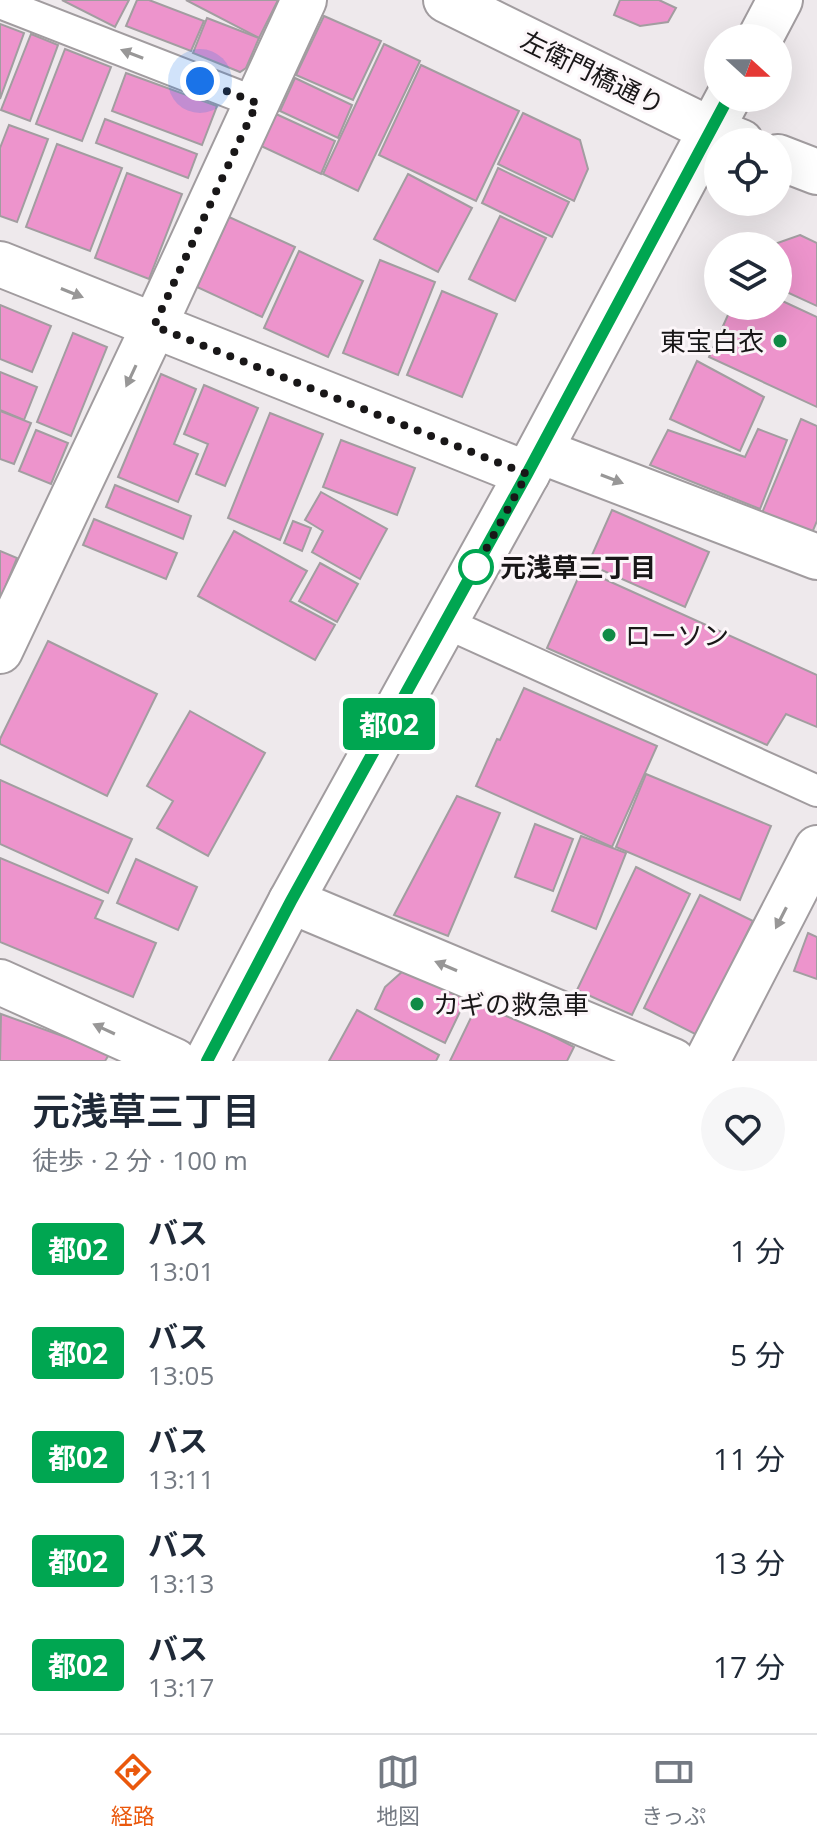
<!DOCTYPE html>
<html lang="ja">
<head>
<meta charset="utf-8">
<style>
  body { margin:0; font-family:"Open Sans","Noto Sans JP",sans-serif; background:#f6f6f7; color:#1f2937; height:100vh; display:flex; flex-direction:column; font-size:30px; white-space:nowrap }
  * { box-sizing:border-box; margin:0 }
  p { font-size:26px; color:#747a83 }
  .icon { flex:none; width:44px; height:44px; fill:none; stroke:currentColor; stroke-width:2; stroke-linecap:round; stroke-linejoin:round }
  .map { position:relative; height:1061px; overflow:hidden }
  .side { display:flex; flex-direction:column; background:#fff; flex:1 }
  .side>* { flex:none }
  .badge { padding:0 16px; border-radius:6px; font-size:28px; line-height:52px }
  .needle { width:52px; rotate:111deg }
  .buttons { position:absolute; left:704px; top:24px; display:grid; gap:16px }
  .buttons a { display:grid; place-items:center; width:88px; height:88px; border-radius:50%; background:#fff; box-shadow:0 8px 32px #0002; font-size:40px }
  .you { position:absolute; width:40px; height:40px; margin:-20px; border:6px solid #fff; border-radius:50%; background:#1a73e8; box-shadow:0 0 0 12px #1a73e833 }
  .map>.badge { position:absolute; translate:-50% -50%; box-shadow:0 0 0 4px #fff }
  .round { display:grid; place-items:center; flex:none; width:84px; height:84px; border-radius:42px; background:#f6f6f7 }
  .summary { display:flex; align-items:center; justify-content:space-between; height:136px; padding:0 32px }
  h1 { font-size:38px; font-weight:600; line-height:60px }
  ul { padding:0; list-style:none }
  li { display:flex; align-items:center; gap:24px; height:104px; padding:0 32px }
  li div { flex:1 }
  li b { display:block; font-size:30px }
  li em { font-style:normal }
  li .badge { min-width:88px; font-weight:700; text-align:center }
  .dock { display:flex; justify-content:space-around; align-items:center; height:112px; border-top:2px solid #e0e1e3; background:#fff; font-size:22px; color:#747a83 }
  .dock a { display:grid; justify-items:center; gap:4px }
  .dock .current { color:#ea580c }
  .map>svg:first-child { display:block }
  .building { fill:#ed94cc; stroke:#a29da0; stroke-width:2 }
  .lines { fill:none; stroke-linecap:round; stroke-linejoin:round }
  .service-casing { stroke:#a19c9f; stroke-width:34 }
  .minor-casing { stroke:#a19c9f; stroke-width:48 }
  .tertiary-casing { stroke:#a19c9f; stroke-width:48 }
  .secondary-casing { stroke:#a19c9f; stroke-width:48 }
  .service { stroke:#fff; stroke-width:30 }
  .minor { stroke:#fff; stroke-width:44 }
  .tertiary { stroke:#fff; stroke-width:44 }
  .secondary { stroke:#fff; stroke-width:44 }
  .oneway { fill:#989797 }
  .line-casing { stroke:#fff; stroke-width:18 }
  .line { stroke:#00a651; stroke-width:12 }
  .walk { stroke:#191718; stroke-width:8; stroke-dasharray:0 14.4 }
  .poi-dot { fill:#108b46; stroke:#fcf6f9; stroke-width:3 }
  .stop-dot { fill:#fff; stroke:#00a651; stroke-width:4 }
  .labels { text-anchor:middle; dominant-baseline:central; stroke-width:6; stroke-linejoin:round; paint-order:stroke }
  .street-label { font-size:26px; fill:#191718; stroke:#fcf6f9 }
  .poi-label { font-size:26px; fill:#191718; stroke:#fcf6f9; text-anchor:start }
  .stop-label { font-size:26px; font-weight:bold; fill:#191718; stroke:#fcf6f9; text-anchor:start }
</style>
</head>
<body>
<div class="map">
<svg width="817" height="1061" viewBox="0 0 817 1061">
  <rect width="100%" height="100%" fill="#eee9ec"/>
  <g class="building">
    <path d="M 62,0 L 129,0 L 115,27 Z"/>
    <path d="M 137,0 L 149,0 L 204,21 L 191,51 L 126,26 Z"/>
    <path d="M 186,0 L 278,0 L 259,38 Z"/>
    <path d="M 620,0 L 659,0 L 676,8 L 668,22 L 640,26 L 614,15 Z"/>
    <path d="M 324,16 L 381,41 L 353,100 L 296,75 Z"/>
    <path d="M 207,18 L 259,38 L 246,68 L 240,72 L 193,53 Z"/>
    <path d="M 0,24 L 24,33 L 0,99 Z"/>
    <path d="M 31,34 L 58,45 L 30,121 L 1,110 Z"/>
    <path d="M 384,44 L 420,61 L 358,191 L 323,174 Z"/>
    <path d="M 65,49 L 111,67 L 82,141 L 36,124 Z"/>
    <path d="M 421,65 L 519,111 L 476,201 L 379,155 Z"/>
    <path d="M 126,73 L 217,106 L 202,145 L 112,111 Z"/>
    <path d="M 295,78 L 352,105 L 338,138 L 280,111 Z"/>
    <path d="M 523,113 L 580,140 L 588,169 L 574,201 L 498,164 Z"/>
    <path d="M 276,114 L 335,141 L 321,174 L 261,146 Z"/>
    <path d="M 105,119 L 197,154 L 188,178 L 96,143 Z"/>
    <path d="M 9,125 L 48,139 L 17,222 L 0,216 L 0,148 Z"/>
    <path d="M 57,144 L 122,168 L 90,251 L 26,227 Z"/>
    <path d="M 498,168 L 569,202 L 552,237 L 482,203 Z"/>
    <path d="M 127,173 L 182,194 L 149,279 L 95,258 Z"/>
    <path d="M 408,174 L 472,208 L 438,272 L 374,239 Z"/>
    <path d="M 500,216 L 546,238 L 515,301 L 469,279 Z"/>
    <path d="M 229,217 L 295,247 L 262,317 L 197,287 Z"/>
    <path d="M 800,235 L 817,243 L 817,306 L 778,288 L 778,246 L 769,246 Z"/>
    <path d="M 299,251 L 363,281 L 328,357 L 264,328 Z"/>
    <path d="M 380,260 L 435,282 L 398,375 L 343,353 Z"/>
    <path d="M 442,291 L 497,314 L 462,397 L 407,375 Z"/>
    <path d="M 778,299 L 817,317 L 817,407 L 709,357 L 732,306 L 778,306 Z"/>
    <path d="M 0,305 L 51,326 L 32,372 L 0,359 Z"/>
    <path d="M 73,333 L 107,347 L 71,436 L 37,422 Z"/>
    <path d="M 697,361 L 764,397 L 740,451 L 670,419 Z"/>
    <path d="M 0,372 L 37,387 L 24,420 L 0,410 Z"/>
    <path d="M 161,374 L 196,389 L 174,444 L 198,454 L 178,502 L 118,477 Z"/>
    <path d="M 204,385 L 258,408 L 225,486 L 196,474 L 208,444 L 184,434 Z"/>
    <path d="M 0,411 L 31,423 L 14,464 L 0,459 Z"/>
    <path d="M 270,413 L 323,434 L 280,540 L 228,518 Z"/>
    <path d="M 801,419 L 817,426 L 817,521 L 812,533 L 762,513 Z"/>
    <path d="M 758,429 L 787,440 L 760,509 L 650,465 L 668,430 L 745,457 Z"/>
    <path d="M 36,430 L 68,443 L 51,484 L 19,471 Z"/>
    <path d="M 341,440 L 415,468 L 397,515 L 323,487 Z"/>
    <path d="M 115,485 L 191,516 L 183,539 L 106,507 Z"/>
    <path d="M 321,492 L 387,529 L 360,579 L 312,552 L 323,531 L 305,520 Z"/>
    <path d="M 612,510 L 709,552 L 685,607 L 588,564 Z"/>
    <path d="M 94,519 L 177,553 L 166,579 L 83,545 Z"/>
    <path d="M 293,521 L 311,528 L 302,551 L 284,543 Z"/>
    <path d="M 234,531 L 307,571 L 290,601 L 335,625 L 315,660 L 198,596 Z"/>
    <path d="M 0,551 L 17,558 L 0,600 Z"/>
    <path d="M 320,563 L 358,584 L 337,622 L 299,601 Z"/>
    <path d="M 582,569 L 817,675 L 817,727 L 786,714 L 767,745 L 547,648 Z"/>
    <path d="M 48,641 L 157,694 L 107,796 L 0,744 L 0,739 Z"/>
    <path d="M 524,688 L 657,746 L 612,847 L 476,786 L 497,739 L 500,740 Z"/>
    <path d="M 190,711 L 265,753 L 208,856 L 157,828 L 173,801 L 147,786 Z"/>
    <path d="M 646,774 L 771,826 L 740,900 L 616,847 Z"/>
    <path d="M 0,780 L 132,839 L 108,893 L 0,844 Z"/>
    <path d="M 457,796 L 500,813 L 448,936 L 394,915 Z"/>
    <path d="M 535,824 L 573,839 L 553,891 L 515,877 Z"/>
    <path d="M 581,836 L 626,853 L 596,929 L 552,911 Z"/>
    <path d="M 0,858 L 103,901 L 95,918 L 156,943 L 133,997 L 0,942 Z"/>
    <path d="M 136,859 L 197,887 L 178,930 L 117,903 Z"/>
    <path d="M 636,867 L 690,894 L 632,1015 L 577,990 Z"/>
    <path d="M 700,895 L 753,921 L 697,1035 L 644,1008 Z"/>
    <path d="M 808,933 L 817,937 L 817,979 L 794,971 Z"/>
    <path d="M 403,971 L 467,997 L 445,1043 L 375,1009 L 385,987 Z"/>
    <path d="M 480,999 L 574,1047 L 567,1061 L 450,1061 Z"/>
    <path d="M 357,1010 L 439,1055 L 436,1061 L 329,1061 Z"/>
    <path d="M 1,1014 L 110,1053 L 105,1061 L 0,1061 Z"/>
  </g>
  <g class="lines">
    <g class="service-casing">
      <g id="service">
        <path d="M 0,3 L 257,103"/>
        <path d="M 446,623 L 817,791"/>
      </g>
    </g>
    <g class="minor-casing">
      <g id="minor">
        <path d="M 0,264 L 527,474"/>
        <path d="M 540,451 L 817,557"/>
        <path d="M 0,651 L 154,326 L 304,0"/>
        <path d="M 291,901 L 673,1061"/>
        <path d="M 0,982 L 175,1061"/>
        <path d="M 707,1061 L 817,848"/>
      </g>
    </g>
    <g class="tertiary-casing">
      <g id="tertiary">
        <path d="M 446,0 L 711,130 L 741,142"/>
        <path d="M 778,157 L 817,172"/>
      </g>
    </g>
    <g class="secondary-casing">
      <g id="secondary">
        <path d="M 760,38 L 780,0"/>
        <path d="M 207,1061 L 291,901 L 527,474 L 728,98"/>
      </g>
    </g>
    <use href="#service" class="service"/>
    <use href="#minor" class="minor"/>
    <use href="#tertiary" class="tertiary"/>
    <use href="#secondary" class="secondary"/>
  </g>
  <defs><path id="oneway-solid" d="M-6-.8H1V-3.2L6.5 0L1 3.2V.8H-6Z" transform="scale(2)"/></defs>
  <g class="oneway">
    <use href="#oneway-solid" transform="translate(132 54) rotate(-159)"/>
    <use href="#oneway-solid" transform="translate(72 293) rotate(22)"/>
    <use href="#oneway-solid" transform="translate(131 376) rotate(115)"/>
    <use href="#oneway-solid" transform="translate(612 479) rotate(21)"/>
    <use href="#oneway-solid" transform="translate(781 918) rotate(117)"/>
    <use href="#oneway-solid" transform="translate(446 966) rotate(-157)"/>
    <use href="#oneway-solid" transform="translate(104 1029) rotate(-155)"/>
  </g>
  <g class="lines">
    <g class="line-casing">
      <path id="line" d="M 207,1061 L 291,901 L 527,474 L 728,98"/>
    </g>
    <use href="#line" class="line"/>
    <path class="walk" d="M 200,81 L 257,103 L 154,326 L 527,474 L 473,573 L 476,567"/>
  </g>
  <g class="poi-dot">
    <circle cx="780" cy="341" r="8"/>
    <circle cx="609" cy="635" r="8"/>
    <circle cx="417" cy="1004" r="8"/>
  </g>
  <circle class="stop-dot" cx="476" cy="567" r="16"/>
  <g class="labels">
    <g class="street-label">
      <text transform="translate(593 72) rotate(26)">左衛門橋通り</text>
    </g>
    <g class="poi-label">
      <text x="764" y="341" text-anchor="end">東宝白衣</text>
      <text x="625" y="635">ローソン</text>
      <text x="433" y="1004">カギの救急車</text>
    </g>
    <g class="stop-label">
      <text x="500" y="567">元浅草三丁目</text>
    </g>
  </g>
</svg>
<div class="buttons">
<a><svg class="needle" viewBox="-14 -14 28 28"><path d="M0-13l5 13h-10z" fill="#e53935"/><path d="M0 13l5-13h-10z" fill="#747a83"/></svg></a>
<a><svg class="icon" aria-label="locate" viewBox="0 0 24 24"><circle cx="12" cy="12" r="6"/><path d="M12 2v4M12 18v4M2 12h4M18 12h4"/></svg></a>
<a><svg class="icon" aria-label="layers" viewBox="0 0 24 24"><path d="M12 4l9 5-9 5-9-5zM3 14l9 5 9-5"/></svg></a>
</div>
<div class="you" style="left:200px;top:81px"></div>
<b class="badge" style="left:389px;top:724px;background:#00a651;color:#fff">都02</b>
</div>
<section class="side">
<div class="summary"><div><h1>元浅草三丁目</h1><p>徒歩 · 2 分 · 100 m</p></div><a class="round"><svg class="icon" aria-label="heart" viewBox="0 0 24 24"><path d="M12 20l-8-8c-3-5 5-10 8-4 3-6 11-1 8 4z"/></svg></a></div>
<ul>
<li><span class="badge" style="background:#00a651;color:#fff">都02</span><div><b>バス</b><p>13:01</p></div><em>1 分</em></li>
<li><span class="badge" style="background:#00a651;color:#fff">都02</span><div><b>バス</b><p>13:05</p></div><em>5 分</em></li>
<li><span class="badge" style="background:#00a651;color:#fff">都02</span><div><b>バス</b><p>13:11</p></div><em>11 分</em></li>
<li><span class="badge" style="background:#00a651;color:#fff">都02</span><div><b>バス</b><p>13:13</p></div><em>13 分</em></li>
<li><span class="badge" style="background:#00a651;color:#fff">都02</span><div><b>バス</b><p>13:17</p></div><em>17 分</em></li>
</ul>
</section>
<nav class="dock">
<a class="current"><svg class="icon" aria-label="directions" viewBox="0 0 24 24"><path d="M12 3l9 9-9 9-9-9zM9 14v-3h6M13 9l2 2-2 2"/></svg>経路</a>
<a><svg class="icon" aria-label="map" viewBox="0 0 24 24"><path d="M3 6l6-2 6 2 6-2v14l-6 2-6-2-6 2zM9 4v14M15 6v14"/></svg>地図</a>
<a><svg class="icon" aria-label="tickets" viewBox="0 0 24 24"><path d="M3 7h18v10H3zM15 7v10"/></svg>きっぷ</a>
</nav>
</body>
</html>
